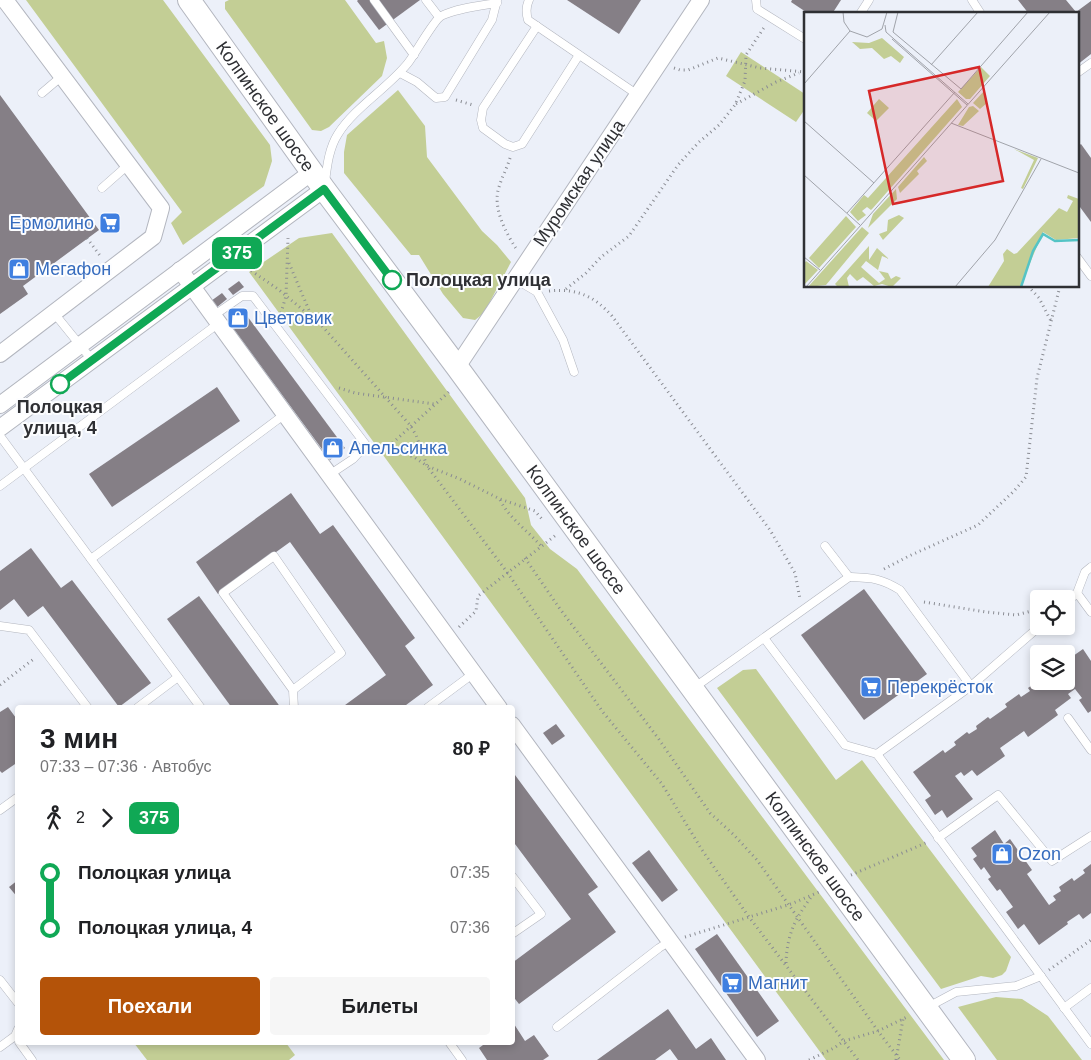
<!DOCTYPE html>
<html lang="ru">
<head>
<meta charset="utf-8">
<style>
  body { margin:0; font-family:Helvetica,sans-serif; background:#f6f6f6; color:#202124; height:100vh; display:flex; flex-direction:column; font-size:19px; white-space:nowrap }
  * { box-sizing:border-box; margin:0 }
  p { font-size:16px; color:#757577 }
  .icon { flex:none; width:28px; height:28px; fill:none; stroke:currentColor; stroke-width:2; stroke-linecap:round; stroke-linejoin:round }
  .map { position:relative; flex:1; overflow:hidden }
  .sheet { position:absolute; left:15px; top:705px; width:500px; height:340px; display:flex; flex-direction:column; background:#fff; border-radius:5px; box-shadow:0 2px 8px #0003 }
  .sheet>* { flex:none }
  .badge { padding:0 10px; border-radius:8px; font-size:18px; line-height:32px }
  .controls { position:absolute; left:1030px; top:590px; display:grid; gap:10px }
  .controls a { display:grid; place-items:center; width:45px; height:45px; border-radius:5px; background:#fff; box-shadow:0 2px 8px #0003; font-size:25px }
  .map>.badge { position:absolute; translate:-50% -50%; box-shadow:0 0 0 2px #fff }
  .legs { display:flex; align-items:center; gap:8px; height:55px; padding:0 25px; font-size:16px }
  .legs p { margin-inline-start:auto }
  .headline { display:flex; align-items:center; justify-content:space-between; height:85px; padding:0 25px }
  h1 { font-size:28px; font-weight:600; line-height:38px }
  .primary-button { display:flex; gap:10px; margin-top:auto; padding:10px 25px }
  .primary-button a { flex:1; height:58px; border-radius:5px; background:#b45309; color:#fff; font-size:20px; font-weight:600; line-height:58px; text-align:center }
  .primary-button a+a { background:#f6f6f6; color:#202124 }
  ul { padding:0 25px; list-style:none }
  li { display:flex; align-items:center; gap:18px; height:55px; font-size:19px }
  li i { display:grid; place-items:center; width:8px; height:100%; margin:0 6px; background:currentColor }
  li i::after { content:''; width:12px; height:12px; margin:-6px; border:4px solid; border-radius:50%; background:#fff }
  li p { margin-inline-start:auto }
  li:first-child i { background:linear-gradient(#0000 50%,currentColor 0) }
  li:last-child i { background:linear-gradient(currentColor 50%,#0000 0) }
  .map>svg:first-child { display:block }
  .green { fill:#c3ce95 }
  .building { fill:#857f86 }
  .lines { fill:none; stroke-linecap:round; stroke-linejoin:round }
  .service-casing { stroke:#b3b6bf; stroke-width:9 }
  .minor-casing { stroke:#b3b6bf; stroke-width:18 }
  .secondary-casing { stroke:#b3b6bf; stroke-width:24 }
  .path { stroke:#8a8c93; stroke-width:3; stroke-dasharray:1 4; stroke-linecap:butt }
  .service { stroke:#fff; stroke-width:8 }
  .minor { stroke:#fff; stroke-width:16 }
  .secondary { stroke:#fff; stroke-width:22 }
  .line-1-casing { stroke:#fff; stroke-width:11 }
  .line-1 { stroke:#10a855; stroke-width:8 }
  .stop-1-dot { fill:#fff; stroke:#10a855; stroke-width:2.5 }
  .labels { text-anchor:middle; dominant-baseline:central; stroke-width:4; stroke-linejoin:round; paint-order:stroke }
  .street-label { font-size:18px; fill:#2f3034; stroke:#fcfdff }
  .shop-label { font-size:18px; fill:#366cbe; stroke:#fcfdff; text-anchor:start }
  .stop-label { font-size:18px; font-weight:bold; fill:#2f3034; stroke:#fcfdff; text-anchor:start }
  .inset-river { fill:none; stroke:#54c4c5; stroke-width:2.5 }
  .inset-road { fill:none; stroke:#a0a3aa; stroke-width:1 }
  .view { fill:#d62828; fill-opacity:0.15; stroke:#d62828; stroke-width:2.5 }
  .inset-edge { fill:none; stroke:#2f3034; stroke-width:2.5 }
</style>
</head>
<body>
<div class="map">
<svg width="1091" height="1060" viewBox="0 0 1091 1060">
  <rect width="100%" height="100%" fill="#ecf0f9"/>
  <g class="green">
    <path d="M 26,0 L 163,0 L 270,145 L 272,161 L 264,186 L 183,245 L 171,223 L 182,212 Z"/>
    <path d="M 229,0 L 345,0 L 376,43 L 384,41 L 387,58 L 382,76 L 329,127 L 321,131 L 312,130 L 225,9 L 225,2 Z"/>
    <path d="M 741,52 L 805,94 L 805,109 L 796,122 L 726,76 Z"/>
    <path d="M 398,90 L 425,126 L 427,157 L 482,231 L 497,245 L 511,262 L 484,313 L 475,320 L 463,318 L 443,294 L 419,255 L 411,255 L 344,173 L 344,152 L 347,135 Z"/>
    <path d="M 332,233 L 525,498 L 531,525 L 550,549 L 577,569 L 944,1060 L 826,1060 L 249,272 L 299,238 Z"/>
    <path d="M 756,669 L 836,780 L 862,760 L 1011,957 L 1006,971 L 1002,975 L 993,978 L 981,976 L 941,989 L 717,688 L 743,670 Z"/>
    <path d="M 996,997 L 1022,999 L 1048,1016 L 1082,1060 L 997,1060 L 958,1007 Z"/>
    <path d="M 134,1043 L 286,1043 L 295,1055 L 289,1060 L 147,1060 Z"/>
  </g>
  <g class="building">
    <path d="M 358,0 L 420,0 L 379,30 L 357,1 Z"/>
    <path d="M 567,0 L 641,0 L 619,34 Z"/>
    <path d="M 792,0 L 841,0 L 832,14 L 809,14 L 791,2 Z"/>
    <path d="M 1018,0 L 1066,0 L 1076,12 L 1091,1 L 1091,54 L 1077,65 L 1077,14 L 1029,14 Z"/>
    <path d="M 0,95 L 99,230 L 23,286 L 28,294 L 0,314 Z"/>
    <path d="M 1081,144 L 1091,158 L 1091,222 L 1077,203 L 1077,147 Z"/>
    <path d="M 239,281 L 244,287 L 233,295 L 228,289 Z"/>
    <path d="M 222,293 L 227,299 L 216,308 L 211,301 Z"/>
    <path d="M 242,309 L 345,448 L 330,460 L 227,320 Z"/>
    <path d="M 217,387 L 240,421 L 112,507 L 89,474 Z"/>
    <path d="M 291,493 L 320,534 L 333,525 L 415,638 L 405,646 L 433,685 L 402,708 L 341,708 L 386,675 L 290,542 L 218,594 L 196,562 Z"/>
    <path d="M 31,548 L 61,588 L 72,580 L 151,683 L 119,707 L 43,606 L 28,617 L 14,599 L 0,610 L 0,571 Z"/>
    <path d="M 864,589 L 927,674 L 864,720 L 801,635 Z"/>
    <path d="M 199,596 L 281,708 L 232,708 L 167,619 Z"/>
    <path d="M 1083,649 L 1091,661 L 1091,711 L 1088,713 L 1079,700 L 1082,698 L 1075,689 L 1068,694 L 1071,698 L 1055,710 L 1058,715 L 1028,737 L 1024,731 L 1000,748 L 1005,756 L 977,776 L 972,770 L 964,776 L 961,772 L 955,776 L 973,799 L 947,818 L 942,810 L 935,815 L 925,800 L 931,796 L 913,772 L 943,750 L 945,753 L 956,745 L 954,742 L 967,732 L 969,734 L 977,729 L 976,726 L 988,717 L 990,719 L 1007,707 L 1005,704 L 1019,694 L 1021,697 L 1030,691 L 1028,688 L 1039,680 L 1066,681 L 1066,661 Z"/>
    <path d="M 8,707 L 16,718 L 18,717 L 18,762 L 2,773 L 0,771 L 0,712 Z"/>
    <path d="M 556,724 L 565,736 L 552,745 L 543,733 Z"/>
    <path d="M 515,775 L 598,887 L 588,894 L 616,932 L 519,1004 L 512,995 L 512,963 L 571,919 L 512,840 L 512,776 Z"/>
    <path d="M 995,830 L 1004,844 L 1010,839 L 1032,870 L 1027,874 L 1049,905 L 1056,900 L 1053,896 L 1061,891 L 1059,887 L 1072,878 L 1074,881 L 1085,873 L 1083,870 L 1091,864 L 1091,913 L 1083,919 L 1079,914 L 1067,922 L 1068,924 L 1039,945 L 1024,924 L 1018,929 L 1006,912 L 1013,907 L 1000,889 L 997,891 L 988,879 L 991,877 L 984,867 L 981,870 L 973,859 L 977,856 L 971,848 Z"/>
    <path d="M 649,850 L 678,890 L 662,902 L 632,863 Z"/>
    <path d="M 18,880 L 18,898 L 9,887 Z"/>
    <path d="M 717,934 L 779,1021 L 757,1037 L 695,949 Z"/>
    <path d="M 668,1009 L 696,1049 L 711,1038 L 726,1060 L 678,1060 L 670,1049 L 655,1060 L 597,1060 Z"/>
    <path d="M 514,1024 L 525,1041 L 534,1035 L 549,1056 L 543,1060 L 487,1060 L 479,1048 L 487,1042 L 512,1042 Z"/>
  </g>
  <g class="lines">
    <g class="service-casing">
      <g id="service">
        <path d="M 374,0 L 414,55"/>
        <path d="M 426,0 L 439,17"/>
        <path d="M 529,0 C 526,6 526,13 528,20 L 638,95"/>
        <path d="M 756,0 L 757,9 L 805,39"/>
        <path d="M 972,0 L 981,14"/>
        <path d="M 860,14 L 869,0"/>
        <path d="M 537,26 L 483,108 L 481,120 L 483,128 L 505,144 L 513,147 L 522,144 L 579,55"/>
        <path d="M 400,73 L 417,82 L 436,98 L 445,97 L 492,20 L 497,0"/>
        <path d="M 1077,73 L 1091,63"/>
        <path d="M 42,93 L 62,76"/>
        <path d="M 325,182 C 327,166 329,148 338,134 C 354,108 388,88 408,63 C 415,54 434,20 441,16 C 458,8 479,6 497,3"/>
        <path d="M 102,188 L 128,165"/>
        <path d="M 1077,257 L 1091,276"/>
        <path d="M 515,279 L 537,292 L 563,340 L 574,372"/>
        <path d="M 54,313 L 92,360"/>
        <path d="M 213,316 L 242,296 L 253,296 L 366,445 L 353,459 L 329,475"/>
        <path d="M 0,436 L 201,708"/>
        <path d="M 0,486 L 219,323"/>
        <path d="M 825,546 L 849,577"/>
        <path d="M 91,559 L 285,414"/>
        <path d="M 1077,593 L 1085,572 L 1091,567"/>
        <path d="M 1066,603 L 1077,593 L 1091,612"/>
        <path d="M 0,626 L 29,630 L 88,708"/>
        <path d="M 764,638 L 845,745 L 877,754 L 1091,1044"/>
        <path d="M 695,687 L 849,577 C 872,578 881,578 900,590 L 971,686"/>
        <path d="M 293,690 L 341,653 L 274,556 L 223,593 L 293,690 L 294,708"/>
        <path d="M 137,708 L 178,677"/>
        <path d="M 427,708 L 474,673"/>
        <path d="M 1068,718 L 1091,750"/>
        <path d="M 877,754 L 971,686 L 1040,626"/>
        <path d="M 0,810 L 18,797"/>
        <path d="M 938,838 L 998,795 L 1052,861 L 1091,836"/>
        <path d="M 512,876 L 541,914 L 512,934"/>
        <path d="M 0,980 L 18,1003"/>
        <path d="M 928,1007 L 956,992 L 1016,986 L 1041,976"/>
        <path d="M 1064,1008 L 1091,988"/>
        <path d="M 557,1027 L 659,948 L 670,941"/>
        <path d="M 19,1042 L 32,1060"/>
        <path d="M 449,1042 L 462,1060"/>
        <path d="M 0,1047 L 15,1036 L 18,1029"/>
      </g>
    </g>
    <g class="minor-casing">
      <g id="minor">
        <path d="M 180,270 L 499,708"/>
        <path d="M 0,354 L 153,237 L 161,208 L 5,0"/>
        <path d="M 457,367 L 701,0"/>
        <path d="M 0,405 L 312,172"/>
        <path d="M 0,428 L 324,189"/>
        <path d="M 512,725 L 757,1060"/>
      </g>
    </g>
    <g class="secondary-casing">
      <g id="secondary">
        <path id="s1" d="M 189,0 L 324,189 L 457,367 L 964,1060"/>
      </g>
    </g>
    <g class="path">
      <path d="M 674,68 L 680,70 L 688,70 L 718,58 L 760,68 L 805,72"/>
      <path d="M 456,100 L 473,105"/>
      <path d="M 736,104 L 776,82 L 799,73"/>
      <path d="M 510,158 C 507,168 502,177 499,187 C 492,208 506,233 517,250"/>
      <path d="M 87,238 L 101,257"/>
      <path d="M 289,263 L 311,315"/>
      <path d="M 247,268 L 278,289 L 322,326 L 410,425 L 416,435 L 427,466 L 507,572 L 602,711 L 662,784 L 702,850 L 749,917 L 858,1060"/>
      <path d="M 1028,286 L 1039,298 L 1051,321"/>
      <path d="M 566,289 L 586,273 L 601,257 L 629,236 L 678,165 L 699,142 L 719,125 L 735,105 L 745,81 L 746,55 L 765,26"/>
      <path d="M 549,291 C 577,288 594,296 612,316 L 770,530 L 795,573 L 800,599"/>
      <path d="M 281,313 L 286,296 L 288,238"/>
      <path d="M 339,388 L 355,393 L 434,404"/>
      <path d="M 387,448 L 414,457 L 427,466 L 460,479 L 500,499 L 535,511 L 542,519"/>
      <path d="M 375,452 L 387,448 L 451,390"/>
      <path d="M 500,500 C 510,519 527,530 541,546"/>
      <path d="M 525,558 L 560,609 L 658,738 L 710,813 L 734,835 L 757,860 L 878,1031 L 900,1060"/>
      <path d="M 884,569 L 909,556 L 978,525 L 1014,491 L 1026,477 L 1037,378 L 1060,286"/>
      <path d="M 924,602 L 986,612 L 1016,615 L 1039,609"/>
      <path d="M 459,627 L 476,611 L 478,596 L 556,535"/>
      <path d="M 0,685 L 35,658"/>
      <path d="M 851,875 L 928,842"/>
      <path d="M 685,937 L 791,904 L 819,892"/>
      <path d="M 786,963 C 787,934 795,919 812,896"/>
      <path d="M 1049,970 L 1091,940"/>
      <path d="M 809,1060 L 834,1048 L 844,1041 L 878,1031 L 909,1016"/>
      <path d="M 896,1060 L 903,1019"/>
    </g>
    <use href="#service" class="service"/>
    <use href="#minor" class="minor"/>
    <use href="#secondary" class="secondary"/>
  </g>
  <g class="lines">
    <g class="line-1-casing">
      <path id="line-1" d="M 60,384 L 324,189 L 392,280"/>
    </g>
    <use href="#line-1" class="line-1"/>
  </g>
  <defs>
    <g id="supermarket-square" transform="scale(1.125)"><rect x="-9" y="-9" width="18" height="18" rx="4" fill="#3f7fe0" stroke="#fcfdff"/><path d="M-6-5.5h2.5l.6 2H6L4.5 2H-2.5L-4.4-4H-6ZM-1.5 3.2a1.3 1.3 0 1 0 .1 0ZM3 3.2a1.3 1.3 0 1 0 .1 0Z" fill="#fff"/></g>
    <g id="shop-square" transform="scale(1.125)"><rect x="-9" y="-9" width="18" height="18" rx="4" fill="#3f7fe0" stroke="#fcfdff"/><path d="M-5-2.5h2.3a2.7 3.5 0 0 1 5.4 0H5L5.5 6h-11ZM-1.5-2.5h3a1.5 2.3 0 0 0-3 0Z" fill="#fff"/></g>
  </defs>
  <g fill-rule="evenodd">
    <use href="#supermarket-square" x="110" y="223"/>
    <use href="#shop-square" x="19" y="269"/>
    <use href="#shop-square" x="238" y="318"/>
    <use href="#shop-square" x="333" y="448"/>
    <use href="#supermarket-square" x="871" y="687"/>
    <use href="#shop-square" x="1002" y="854"/>
    <use href="#supermarket-square" x="732" y="983"/>
  </g>
  <g class="stop-1-dot">
    <circle cx="392" cy="280" r="9"/>
    <circle cx="60" cy="384" r="9"/>
  </g>
  <g class="labels">
    <g class="street-label">
      <text stroke="none"><textPath href="#s1" startOffset="131">Колпинское шоссе</textPath></text>
      <text transform="translate(579 183) rotate(-56)">Муромская улица</text>
      <text stroke="none"><textPath href="#s1" startOffset="656">Колпинское шоссе</textPath></text>
      <text stroke="none"><textPath href="#s1" startOffset="1061">Колпинское шоссе</textPath></text>
    </g>
    <g class="shop-label">
      <text x="94" y="223" text-anchor="end">Ермолино</text>
      <text x="35" y="269">Мегафон</text>
      <text x="254" y="318">Цветовик</text>
      <text x="349" y="448">Апельсинка</text>
      <text x="887" y="687">Перекрёсток</text>
      <text x="1018" y="854">Ozon</text>
      <text x="748" y="983">Магнит</text>
    </g>
    <g class="stop-label">
      <text x="406" y="280">Полоцкая улица</text>
      <text x="60" y="407" text-anchor="middle">Полоцкая<tspan x="60" dy="21">улица, 4</tspan></text>
    </g>
  </g>
  <g transform="translate(804 12)">
    <rect width="275" height="275" fill="#ecf0f9"/>
    <path d="M 78,26 L 100,45 L 96,51 L 87,44 L 80,47 L 68,36 L 56,37 L 48,30 L 65,31 ZM 177,55 L 186,64 L 166,87 L 162,87 L 154,80 ZM 180,79 L 183,91 L 176,97 L 169,91 ZM 75,87 L 85,96 L 72,109 L 63,101 ZM 153,87 L 158,95 L 69,196 L 67,198 L 63,195 L 58,199 L 62,203 L 54,209 L 46,200 L 60,183 L 64,186 ZM 169,94 L 175,99 L 159,114 L 154,113 L 165,95 ZM 210,137 L 234,146 L 219,177 L 217,176 L 230,148 ZM 120,145 L 123,149 L 113,159 L 115,162 L 96,181 L 94,175 ZM 92,177 L 93,187 L 64,216 L 69,202 ZM 264,183 L 275,187 L 275,226 L 252,228 L 239,220 L 216,275 L 184,275 L 200,249 L 199,242 L 203,237 L 210,242 L 213,241 L 255,196 L 263,200 L 269,189 L 263,186 ZM 95,203 L 100,206 L 79,228 L 75,222 L 83,219 L 84,208 ZM 42,204 L 52,215 L 15,256 L 5,246 ZM 58,215 L 65,221 L 22,273 L 4,275 ZM 65,234 L 65,248 L 73,236 L 85,247 L 78,244 L 74,258 L 62,249 L 57,255 L 75,271 L 81,267 L 75,259 L 84,261 L 87,267 L 92,264 L 97,266 L 88,275 L 78,272 L 70,274 L 59,265 L 53,269 L 46,262 L 43,266 L 45,275 L 34,275 L 31,272 ZM 2,249 L 14,258 L 0,273 L 0,252 Z" fill="#c3ce95"/>
    <path class="inset-river" d="M 217,275 L 229,239 L 239,222 L 251,229 L 275,228"/>
    <path class="inset-road" d="M 39,0 L 40,10 L 46,19 L 63,25 L 78,17 L 83,0M 94,0 L 89,20 L 157,77 L 224,0M 81,13 L 82,20 L 164,92M 88,27 L 163,93M 127,53 L 174,0M 0,72 L 46,19M 0,109 L 70,171M 147,111 L 275,161M 0,163 L 56,213M 43,201 L 151,80M 0,245 L 16,258M 2,275 L 246,0M 151,275 L 191,228 L 237,147"/>
    <path class="view" d="M 175,55 L 199,169 L 89,192 L 65,79 Z"/>
    <rect width="275" height="275" class="inset-edge"/>
  </g>
</svg>
<div class="controls">
<a><svg class="icon" aria-label="locate" viewBox="0 0 24 24"><circle cx="12" cy="12" r="6"/><path d="M12 2v4M12 18v4M2 12h4M18 12h4"/></svg></a>
<a><svg class="icon" aria-label="layers" viewBox="0 0 24 24"><path d="M12 4l9 5-9 5-9-5zM3 14l9 5 9-5"/></svg></a>
</div>
<b class="badge" style="left:237px;top:253px;background:#10a855;color:#fff">375</b>
<section class="sheet">
<div class="headline"><div><h1>3 мин</h1><p>07:33 – 07:36 · Автобус</p></div><b>80 ₽</b></div>
<div class="legs"><svg class="icon" aria-label="walk" viewBox="0 0 24 24"><circle cx="13" cy="4" r="2"/><path d="M13 8l-2 6 4 7M11 14l-3 7M7 12l3-4h3l4 4"/></svg>2<svg class="icon" aria-label="forward" viewBox="0 0 24 24"><path d="M9 5l7 7-7 7"/></svg><b class="badge" style="background:#10a855;color:#fff">375</b></div>
<ul>
<li><i style="color:#10a855"></i><b>Полоцкая улица</b><p>07:35</p></li>
<li><i style="color:#10a855"></i><b>Полоцкая улица, 4</b><p>07:36</p></li>
</ul>
<div class="primary-button"><a>Поехали</a><a>Билеты</a></div>
</section>
</div>
</body>
</html>
